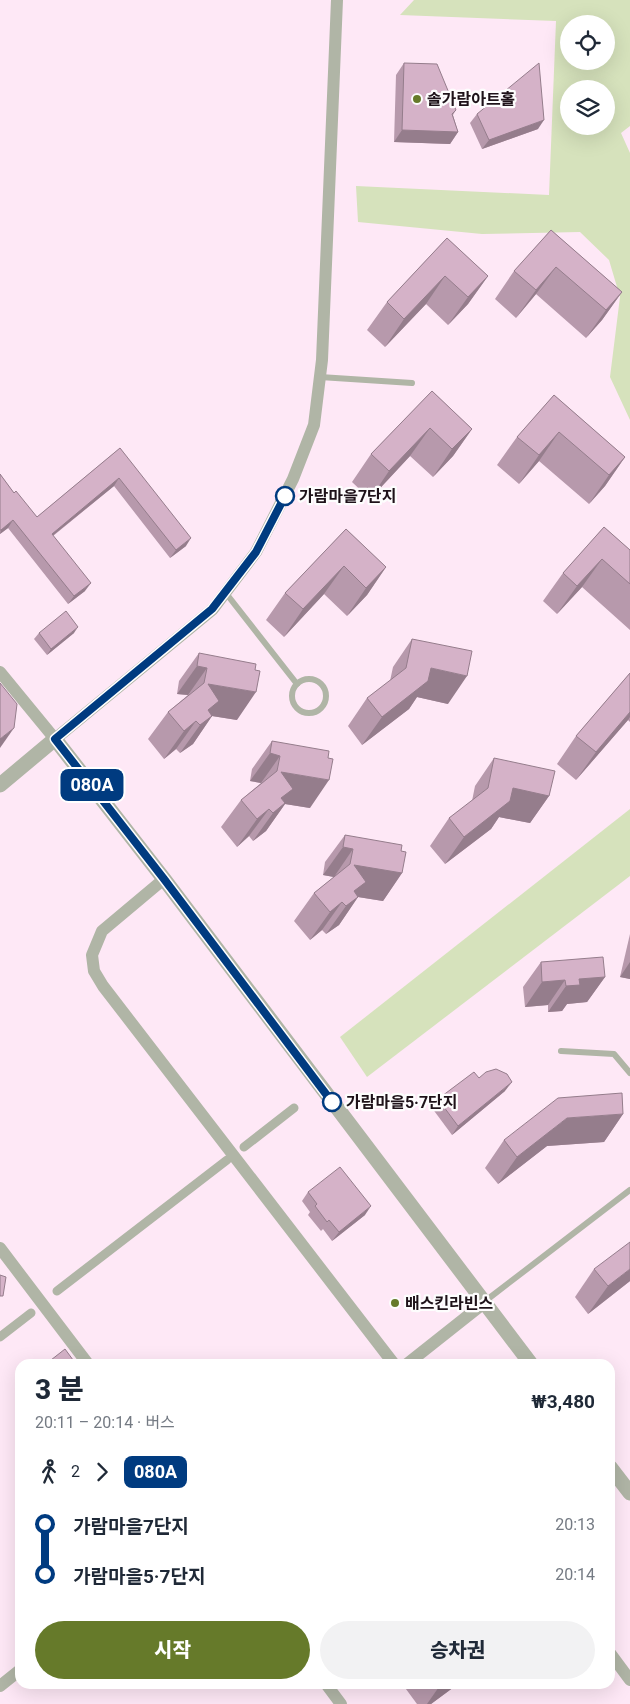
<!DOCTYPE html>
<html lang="ko">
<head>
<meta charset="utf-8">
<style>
  body { margin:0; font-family:Roboto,"Noto Sans KR",sans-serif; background:#f2f2f3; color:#1f2937; height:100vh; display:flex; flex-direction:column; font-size:19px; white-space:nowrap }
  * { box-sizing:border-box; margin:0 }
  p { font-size:16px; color:#747a83 }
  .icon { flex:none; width:28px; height:28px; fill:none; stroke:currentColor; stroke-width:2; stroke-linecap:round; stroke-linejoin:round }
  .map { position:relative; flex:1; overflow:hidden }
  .panel { position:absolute; left:15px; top:1359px; width:600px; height:330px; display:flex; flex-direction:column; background:#fff; border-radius:15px; box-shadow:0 5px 20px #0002 }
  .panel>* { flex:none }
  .badge { padding:0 10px; border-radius:8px; font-size:18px; line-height:32px }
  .controls { position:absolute; left:560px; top:15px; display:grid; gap:10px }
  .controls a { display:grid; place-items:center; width:55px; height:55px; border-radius:50%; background:#fff; box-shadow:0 5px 20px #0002; font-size:25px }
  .map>.badge { position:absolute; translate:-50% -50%; box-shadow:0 0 0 2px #fff }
  .legs { display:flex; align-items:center; gap:8px; height:55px; padding:0 20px; font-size:16px }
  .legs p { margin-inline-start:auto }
  .summary { display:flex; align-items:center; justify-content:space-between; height:85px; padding:0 20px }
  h1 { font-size:28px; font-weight:800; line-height:38px }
  .action { display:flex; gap:10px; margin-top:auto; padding:10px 20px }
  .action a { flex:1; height:58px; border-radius:30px; background:#667a2a; color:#fff; font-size:20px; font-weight:800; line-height:58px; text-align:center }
  .action a+a { background:#f2f2f3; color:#1f2937 }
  ul { padding:0 20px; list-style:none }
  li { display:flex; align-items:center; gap:18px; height:50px; font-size:19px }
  li i { display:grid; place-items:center; width:8px; height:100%; margin:0 6px; background:currentColor }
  li i::after { content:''; width:12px; height:12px; margin:-6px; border:4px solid; border-radius:50%; background:#fff }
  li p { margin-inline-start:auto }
  li:first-child i { background:linear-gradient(#0000 50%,currentColor 0) }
  li:last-child i { background:linear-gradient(currentColor 50%,#0000 0) }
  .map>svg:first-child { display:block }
  .green { fill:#d6e2bc; fill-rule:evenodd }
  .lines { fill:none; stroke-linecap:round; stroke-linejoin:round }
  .service { stroke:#b0b5a6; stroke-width:6 }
  .pedestrian { stroke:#b0b5a6; stroke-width:9 }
  .minor { stroke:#b0b5a6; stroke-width:12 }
  .tertiary { stroke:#b0b5a6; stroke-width:15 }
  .wall { fill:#b799ac }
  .shaded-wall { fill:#957d8c }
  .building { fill:#d5b2c8; stroke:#957d8c }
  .line-1-casing { stroke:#fff; stroke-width:11 }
  .line-1 { stroke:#003b80; stroke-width:8 }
  .poi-dot { fill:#667a2a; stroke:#fdfdfd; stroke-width:2 }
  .stop-1-dot { fill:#fff; stroke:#003b80; stroke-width:2.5 }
  .labels { text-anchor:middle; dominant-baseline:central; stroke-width:4.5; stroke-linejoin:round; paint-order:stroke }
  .poi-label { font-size:16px; font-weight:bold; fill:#1e1219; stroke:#fdfdfd; text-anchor:start }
  .stop-label { font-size:16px; font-weight:bold; fill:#1e1219; stroke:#fdfdfd; text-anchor:start }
</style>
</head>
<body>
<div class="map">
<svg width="630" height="1704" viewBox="0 0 630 1704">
  <rect width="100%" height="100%" fill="#fee8f6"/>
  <g class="green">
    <path d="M 414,0 L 630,0 L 630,126 L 621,133 L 630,153 L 630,420 L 610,377 L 620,297 L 609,260 L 580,232 L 482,234 L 358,222 L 356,186 L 549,195 L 556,21 L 400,15 ZM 569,24 L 606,24 L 606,61 L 569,61 ZM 569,89 L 606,89 L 606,126 L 569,126 Z"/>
    <path d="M 630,809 L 630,876 L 367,1077 L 340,1037 Z"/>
  </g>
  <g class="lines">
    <g class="service">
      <path d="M 320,377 L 412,383"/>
      <path d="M 225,592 L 297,684"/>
      <circle cx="309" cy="696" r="17"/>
      <path d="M 561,1051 L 614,1054 L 630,1073"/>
      <path d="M 484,1302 L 630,1190"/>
    </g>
    <g class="pedestrian">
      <path d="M 244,1147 L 294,1108"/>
      <path d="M 57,1291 L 227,1160"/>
      <path d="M 0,1337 L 31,1313"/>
    </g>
    <g class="minor">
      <path d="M 0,672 L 55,739 L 213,609 L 256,552 L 293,479 L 314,425 L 322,360 L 337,0"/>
      <path d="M 164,879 L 102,931 L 92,955 L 94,971 L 103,986 L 394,1364"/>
      <path d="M 0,1248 L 88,1364"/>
      <path d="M 407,1364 L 484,1303"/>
      <path d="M 610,1653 L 630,1680"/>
      <path d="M 326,1684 L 341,1704"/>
      <path d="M 0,1686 L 20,1670"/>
    </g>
    <g class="tertiary">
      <path d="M 0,785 L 55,739 L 164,879 L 531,1364"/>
      <path d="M 610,1467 L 630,1493"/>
    </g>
  </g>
  <g class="wall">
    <path d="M 404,63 L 456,110 L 453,115 L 458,132 L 450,144 L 394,142 L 396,75 Z"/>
    <path d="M 477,114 L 538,129 L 482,149 L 470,123 Z"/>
    <path d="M 551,230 L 622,292 L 602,320 L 586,338 L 536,294 L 516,318 L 495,299 L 514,271 Z"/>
    <path d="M 447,238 L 488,276 L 468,304 L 448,325 L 426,304 L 385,347 L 367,330 L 387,302 Z"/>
    <path d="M 432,391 L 472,429 L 453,456 L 433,477 L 410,456 L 370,499 L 352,482 L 371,454 Z"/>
    <path d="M 554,395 L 625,457 L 605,486 L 589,504 L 539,461 L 519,484 L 497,465 L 517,437 Z"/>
    <path d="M 120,448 L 186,546 L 170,558 L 114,486 L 53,536 L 85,591 L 68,604 L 8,528 L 0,534 L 0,474 L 14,493 L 37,517 Z"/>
    <path d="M 604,527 L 630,550 L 630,630 L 582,587 L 557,614 L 543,601 L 563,573 Z"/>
    <path d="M 346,529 L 386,567 L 367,595 L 347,616 L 324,594 L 284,637 L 266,620 L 285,593 Z"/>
    <path d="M 39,633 L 74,633 L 47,655 L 34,639 Z"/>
    <path d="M 412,639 L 448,704 L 417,697 L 409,709 L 362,745 L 348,726 L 367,698 L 390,681 L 393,667 Z"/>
    <path d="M 199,653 L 237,720 L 212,716 L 193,744 L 180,753 L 176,749 L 164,759 L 148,739 L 168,712 L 188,695 L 177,694 L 179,681 Z"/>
    <path d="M 630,673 L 630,722 L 628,720 L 576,780 L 557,764 L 576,736 Z"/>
    <path d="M 272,741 L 310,808 L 285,804 L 266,831 L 253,841 L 249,836 L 237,847 L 221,827 L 241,800 L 261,783 L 250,781 L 252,769 Z"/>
    <path d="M 494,758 L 549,796 L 530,823 L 499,817 L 491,829 L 445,864 L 430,846 L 449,818 L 472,801 L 475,786 Z"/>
    <path d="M 345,835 L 401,851 L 402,873 L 383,901 L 358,897 L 339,925 L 326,934 L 322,930 L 310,940 L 294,921 L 314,893 L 334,877 L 323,875 L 325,862 Z"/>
    <path d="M 630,934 L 630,979 L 620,977 Z"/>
    <path d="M 541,962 L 605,977 L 587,1002 L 567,1004 L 562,1011 L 548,1012 L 548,1005 L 525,1007 L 523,987 Z"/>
    <path d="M 479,1078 L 505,1091 L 452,1135 L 432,1108 L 438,1099 Z"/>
    <path d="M 623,1114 L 604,1142 L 547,1146 L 498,1184 L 485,1168 L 504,1140 Z"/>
    <path d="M 308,1192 L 365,1215 L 332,1241 L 323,1229 L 321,1231 L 308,1215 L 310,1212 L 302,1201 Z"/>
    <path d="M 594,1269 L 630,1281 L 588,1314 L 575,1297 Z"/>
    <path d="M 51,1360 L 76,1364 L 48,1364 Z"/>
    <path d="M 20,1564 L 20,1578 L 15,1572 Z"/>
    <path d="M 403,1684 L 458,1684 L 431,1704 L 417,1704 L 403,1685 Z"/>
  </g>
  <g class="shaded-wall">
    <path d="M 544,120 L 538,129 L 482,149 L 489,140 Z"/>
    <path d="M 402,130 L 458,132 L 450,144 L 394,142 Z"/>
    <path d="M 556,267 L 536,294 L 516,318 L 536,290 Z"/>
    <path d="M 445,276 L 426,304 L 385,347 L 404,319 Z"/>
    <path d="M 488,276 L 468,304 L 448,325 L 468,297 Z"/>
    <path d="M 622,292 L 602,320 L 586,338 L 606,310 Z"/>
    <path d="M 430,428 L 410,456 L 370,499 L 389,471 Z"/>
    <path d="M 472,429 L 453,456 L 433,477 L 452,449 Z"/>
    <path d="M 559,432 L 539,461 L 519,484 L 539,455 Z"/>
    <path d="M 625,457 L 605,486 L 589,504 L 609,475 Z"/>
    <path d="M 119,478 L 114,486 L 46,541 L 52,534 Z"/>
    <path d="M 13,520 L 8,528 L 0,534 L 1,530 Z"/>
    <path d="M 191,538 L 186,546 L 170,558 L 176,550 Z"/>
    <path d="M 602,559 L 582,587 L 557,614 L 577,586 Z"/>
    <path d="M 344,566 L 324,594 L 284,637 L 303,609 Z"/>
    <path d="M 386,567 L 367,595 L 347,616 L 366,588 Z"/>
    <path d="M 91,583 L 85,591 L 68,604 L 74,596 Z"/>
    <path d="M 78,627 L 74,633 L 47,655 L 51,649 Z"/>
    <path d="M 197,666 L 207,668 L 188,695 L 177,694 Z"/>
    <path d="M 431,668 L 467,676 L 448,704 L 417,697 L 409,709 L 362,745 L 382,717 Z"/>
    <path d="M 208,684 L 256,692 L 237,720 L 212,716 L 193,744 L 180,753 L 200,725 Z"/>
    <path d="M 630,712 L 630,717 L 628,720 L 576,780 L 596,752 Z"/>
    <path d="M 196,721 L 176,749 L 164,759 L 184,731 Z"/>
    <path d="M 14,728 L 0,748 L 0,739 Z"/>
    <path d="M 270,753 L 280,756 L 261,783 L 250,781 Z"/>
    <path d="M 281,772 L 329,780 L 310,808 L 285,804 L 266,831 L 253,841 L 273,813 Z"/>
    <path d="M 513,788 L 549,796 L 530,823 L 499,817 L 491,829 L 445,864 L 464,837 Z"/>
    <path d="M 269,809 L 249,836 L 237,847 L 257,819 Z"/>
    <path d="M 343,847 L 353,849 L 334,877 L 323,875 Z"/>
    <path d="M 354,865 L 402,873 L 383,901 L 358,897 L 339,925 L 326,934 L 346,906 Z"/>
    <path d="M 342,902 L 322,930 L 310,940 L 330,912 Z"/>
    <path d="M 630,962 L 630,979 L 620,977 Z"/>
    <path d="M 605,977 L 587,1002 L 567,1004 L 562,1011 L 548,1012 L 566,986 L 579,979 Z"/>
    <path d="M 565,980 L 548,1005 L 525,1007 L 542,982 Z"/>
    <path d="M 512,1082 L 505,1091 L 452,1135 L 458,1126 Z"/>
    <path d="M 623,1114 L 604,1142 L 547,1146 L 498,1184 L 517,1157 L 567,1118 Z"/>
    <path d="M 371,1206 L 365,1215 L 332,1241 L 339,1232 Z"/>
    <path d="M 630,1269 L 630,1281 L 588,1314 L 608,1286 Z"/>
    <path d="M 441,1684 L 458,1684 L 431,1704 L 427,1704 Z"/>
  </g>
  <g class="building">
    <path d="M 404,63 L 437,64 L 456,110 L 452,114 L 458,132 L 402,130 Z"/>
    <path d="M 539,63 L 544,120 L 489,140 L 477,114 Z"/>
    <path d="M 551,230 L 622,292 L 606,310 L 556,267 L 536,290 L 514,271 Z"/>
    <path d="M 447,238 L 488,276 L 468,297 L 445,276 L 404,319 L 387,302 Z"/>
    <path d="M 432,391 L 472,429 L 452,449 L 430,428 L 389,471 L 371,454 Z"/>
    <path d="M 554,395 L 625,457 L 609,475 L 559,432 L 539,455 L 517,437 Z"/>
    <path d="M 120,448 L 191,538 L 176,550 L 119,478 L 52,534 L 91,583 L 74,596 L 13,520 L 1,530 L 0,530 L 0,474 L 14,493 L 16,491 L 37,517 Z"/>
    <path d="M 604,527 L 630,550 L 630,584 L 602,559 L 577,586 L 563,573 Z"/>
    <path d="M 346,529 L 386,567 L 366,588 L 344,566 L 303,609 L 285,593 Z"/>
    <path d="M 66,611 L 78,627 L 51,649 L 39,633 Z"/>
    <path d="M 412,639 L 472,651 L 467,676 L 431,668 L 428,681 L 382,717 L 367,698 L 406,668 Z"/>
    <path d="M 199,653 L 256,664 L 255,670 L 260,671 L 256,692 L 208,684 L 219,701 L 208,710 L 212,716 L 200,725 L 196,721 L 184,731 L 168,712 L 204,683 L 207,668 L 197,666 Z"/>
    <path d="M 630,673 L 630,712 L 596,752 L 576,736 Z"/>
    <path d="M 0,683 L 17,704 L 14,728 L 0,739 Z"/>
    <path d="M 272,741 L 329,751 L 328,758 L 333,759 L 329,780 L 281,772 L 293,789 L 281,798 L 285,803 L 273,813 L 269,809 L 257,819 L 241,800 L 277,771 L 280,756 L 270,753 Z"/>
    <path d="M 494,758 L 555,771 L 549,796 L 513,788 L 510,801 L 464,837 L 449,818 L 488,788 Z"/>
    <path d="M 345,835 L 402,845 L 401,851 L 406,852 L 402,873 L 354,865 L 366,882 L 354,891 L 358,897 L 346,906 L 342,902 L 330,912 L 314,893 L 350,864 L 353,849 L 343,847 Z"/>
    <path d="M 603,957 L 605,977 L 579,979 L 580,985 L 566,986 L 565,980 L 542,982 L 541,962 Z"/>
    <path d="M 496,1069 L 507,1074 L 512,1082 L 458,1126 L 438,1099 L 474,1072 L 479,1078 L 486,1072 Z"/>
    <path d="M 622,1093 L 623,1114 L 567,1118 L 517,1157 L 504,1140 L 558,1098 Z"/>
    <path d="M 340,1167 L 371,1206 L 339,1232 L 329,1220 L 327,1222 L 315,1206 L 317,1204 L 308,1192 Z"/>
    <path d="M 630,1242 L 630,1269 L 608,1286 L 594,1269 Z"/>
    <path d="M 0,1275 L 6,1277 L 3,1296 L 0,1296 Z"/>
    <path d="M 65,1349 L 76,1364 L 54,1364 L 51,1360 Z"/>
  </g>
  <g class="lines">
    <g class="line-1-casing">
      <path id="line-1" d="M 285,496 L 256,552 L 212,609 L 55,739 L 164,879 L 332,1102"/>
    </g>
    <use href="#line-1" class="line-1"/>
  </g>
  <g class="poi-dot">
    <circle cx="417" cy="99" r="5"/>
    <circle cx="395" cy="1303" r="5"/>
  </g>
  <g class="stop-1-dot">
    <circle cx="285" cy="496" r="9"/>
    <circle cx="332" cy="1102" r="9"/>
  </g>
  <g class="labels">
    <g class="poi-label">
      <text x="427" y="99">솔가람아트홀</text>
      <text x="405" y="1303">배스킨라빈스</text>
    </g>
    <g class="stop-label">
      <text x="299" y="496">가람마을7단지</text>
      <text x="346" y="1102">가람마을5·7단지</text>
    </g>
  </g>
</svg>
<div class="controls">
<a><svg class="icon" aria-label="locate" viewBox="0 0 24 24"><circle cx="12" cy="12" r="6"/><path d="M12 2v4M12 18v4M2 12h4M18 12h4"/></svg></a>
<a><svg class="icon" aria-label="layers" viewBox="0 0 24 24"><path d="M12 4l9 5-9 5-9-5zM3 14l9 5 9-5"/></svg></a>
</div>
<b class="badge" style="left:92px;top:785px;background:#003b80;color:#fff">080A</b>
<section class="panel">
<div class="summary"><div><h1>3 분</h1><p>20:11 – 20:14 · 버스</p></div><b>₩3,480</b></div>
<div class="legs"><svg class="icon" aria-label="walk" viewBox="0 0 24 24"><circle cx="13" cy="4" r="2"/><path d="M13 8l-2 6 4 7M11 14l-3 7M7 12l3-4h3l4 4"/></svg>2<svg class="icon" aria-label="forward" viewBox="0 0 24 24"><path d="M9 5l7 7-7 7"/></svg><b class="badge" style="background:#003b80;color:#fff">080A</b></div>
<ul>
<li><i style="color:#003b80"></i><b>가람마을7단지</b><p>20:13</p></li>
<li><i style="color:#003b80"></i><b>가람마을5·7단지</b><p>20:14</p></li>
</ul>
<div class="action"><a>시작</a><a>승차권</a></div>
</section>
</div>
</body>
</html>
